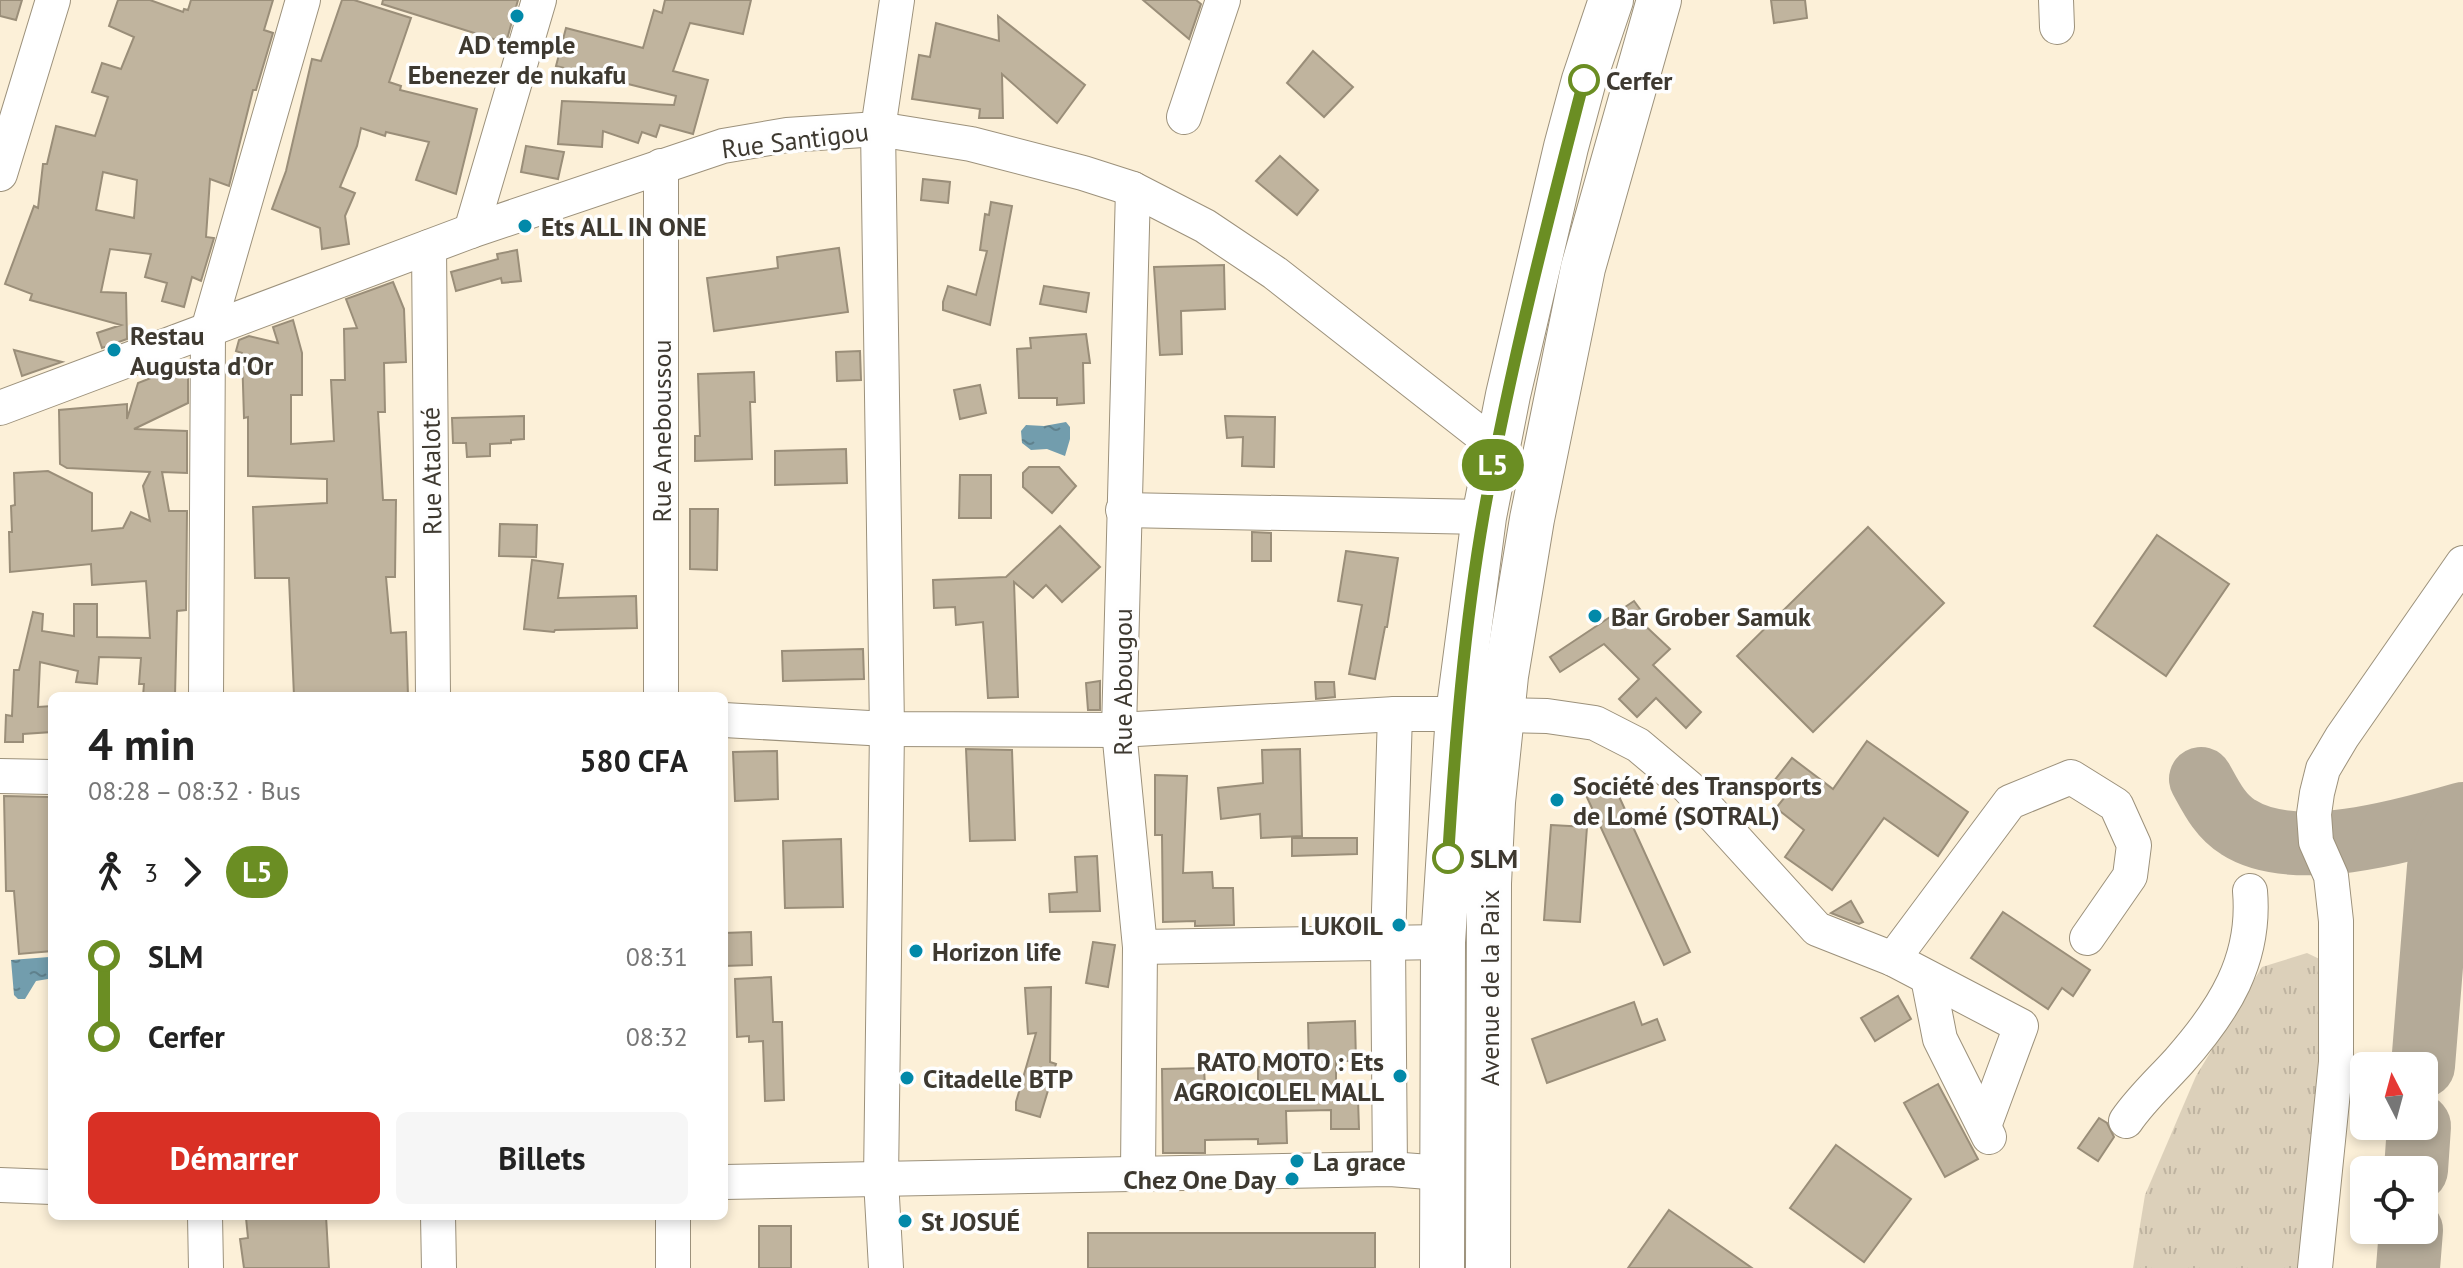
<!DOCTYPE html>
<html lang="fr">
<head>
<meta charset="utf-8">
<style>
  body { margin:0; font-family:"PT Sans",sans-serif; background:#f6f6f6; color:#222; height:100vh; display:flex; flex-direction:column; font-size:30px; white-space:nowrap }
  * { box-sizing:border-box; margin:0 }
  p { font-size:26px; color:#767676 }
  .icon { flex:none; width:44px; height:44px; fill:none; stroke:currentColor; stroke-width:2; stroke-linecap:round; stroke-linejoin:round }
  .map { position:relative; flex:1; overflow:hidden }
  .drawer { position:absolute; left:48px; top:692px; width:680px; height:528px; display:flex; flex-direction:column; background:#fff; border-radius:12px; box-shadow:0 4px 12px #0003 }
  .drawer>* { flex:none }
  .badge { padding:0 16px; border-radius:26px; font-size:28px; line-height:52px }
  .needle { width:52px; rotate:354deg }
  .fabs { position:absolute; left:2350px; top:1052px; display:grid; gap:16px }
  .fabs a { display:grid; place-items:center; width:88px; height:88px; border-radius:12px; background:#fff; box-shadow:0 4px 12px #0003; font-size:40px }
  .map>.badge { position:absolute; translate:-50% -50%; box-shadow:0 0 0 4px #fff }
  .legs { display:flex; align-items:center; gap:12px; height:88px; padding:0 40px; font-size:26px }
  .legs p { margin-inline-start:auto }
  .summary { display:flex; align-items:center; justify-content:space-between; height:136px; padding:0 40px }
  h1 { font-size:44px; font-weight:700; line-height:60px }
  .action { display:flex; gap:16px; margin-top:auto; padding:16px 40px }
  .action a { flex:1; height:92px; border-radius:12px; background:#d93025; color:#fff; font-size:32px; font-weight:700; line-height:92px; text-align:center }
  .action a+a { background:#f6f6f6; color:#222 }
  ul { padding:0 40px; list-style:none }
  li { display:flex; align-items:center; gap:28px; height:80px; font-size:30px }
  li i { display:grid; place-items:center; width:12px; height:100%; margin:0 10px; background:currentColor }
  li i::after { content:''; width:20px; height:20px; margin:-10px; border:6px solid; border-radius:50%; background:#fff }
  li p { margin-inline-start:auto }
  li:first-child i { background:linear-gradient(#0000 50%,currentColor 0) }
  li:last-child i { background:linear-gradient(currentColor 50%,#0000 0) }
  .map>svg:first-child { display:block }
  .grass { fill:url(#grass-tufts) }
  .water { fill:url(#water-ripples) }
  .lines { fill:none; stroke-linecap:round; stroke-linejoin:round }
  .taxiway { stroke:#b4aa98; stroke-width:64 }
  .building { fill:#c0b49e; stroke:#9a8e79; stroke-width:2; fill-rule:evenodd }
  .minor-casing { stroke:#9c917b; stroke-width:36 }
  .major-casing { stroke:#9c917b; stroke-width:46 }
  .minor { stroke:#fff; stroke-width:34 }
  .major { stroke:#fff; stroke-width:44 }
  .line-1-casing { stroke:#fff; stroke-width:18 }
  .line-1 { stroke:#6b8e23; stroke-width:12 }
  .poi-dot { fill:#0289a9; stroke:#fefefe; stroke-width:3 }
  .stop-1-dot { fill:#fff; stroke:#6b8e23; stroke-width:4 }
  .labels { text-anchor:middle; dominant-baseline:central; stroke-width:7; stroke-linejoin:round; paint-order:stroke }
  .poi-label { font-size:26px; font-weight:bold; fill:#3e3930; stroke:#fefefe; text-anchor:start }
  .stop-label { font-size:26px; font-weight:bold; fill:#3e3930; stroke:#fefefe; text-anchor:start }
  .street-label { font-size:26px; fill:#3e3930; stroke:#fefefe }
</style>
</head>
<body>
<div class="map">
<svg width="2463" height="1268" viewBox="0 0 2463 1268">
  <defs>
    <pattern id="grass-tufts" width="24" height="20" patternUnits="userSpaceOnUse" patternTransform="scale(2)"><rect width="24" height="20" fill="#dcd0ba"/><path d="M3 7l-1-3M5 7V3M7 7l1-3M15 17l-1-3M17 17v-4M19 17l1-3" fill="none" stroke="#beb3a0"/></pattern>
    <pattern id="water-ripples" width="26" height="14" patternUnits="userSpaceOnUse" patternTransform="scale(2)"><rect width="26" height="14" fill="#729dad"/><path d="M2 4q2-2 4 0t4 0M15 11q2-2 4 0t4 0" fill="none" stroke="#5f818d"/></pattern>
  </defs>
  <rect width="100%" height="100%" fill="#fcf0d8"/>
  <path class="grass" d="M 2307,953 L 2332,965 L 2326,1268 L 2133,1268 L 2145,1195 L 2196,1076 L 2262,967 Z"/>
  <g class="water">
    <path d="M 1066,422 L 1070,427 L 1070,439 L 1065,456 L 1047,449 L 1031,450 L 1022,443 L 1021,431 L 1026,425 L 1044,426 Z"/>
    <path d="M 49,957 L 52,970 L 48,971 L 48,979 L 36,981 L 25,999 L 18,999 L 14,995 L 11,960 Z"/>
  </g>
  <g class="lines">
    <g class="taxiway">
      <path d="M 2201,779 C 2211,797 2220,816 2238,827 C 2294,863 2404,831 2463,814"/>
      <path d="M 2423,1066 L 2439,867 L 2450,837 L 2463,815"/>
      <path d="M 2416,1170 L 2419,1126"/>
      <path d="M 2408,1268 L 2411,1230"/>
    </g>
  </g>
  <g class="building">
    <path d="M 0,0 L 22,0 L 16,20 L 0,16 Z"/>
    <path d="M 118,0 L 150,0 L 183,12 L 184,9 L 188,10 L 191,0 L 273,0 L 264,30 L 273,33 L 256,90 L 253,90 L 229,186 L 210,179 L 206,237 L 214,238 L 201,281 L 192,277 L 184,307 L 162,301 L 167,283 L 145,277 L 151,254 L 110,249 L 101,292 L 126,293 L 127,339 L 102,348 L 97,333 L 121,325 L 30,300 L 32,294 L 5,284 L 34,206 L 38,208 L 43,164 L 47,164 L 56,126 L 95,136 L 108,97 L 92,92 L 102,63 L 121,69 L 134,37 L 109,26 ZM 103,172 L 137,180 L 134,218 L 96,210 Z"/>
    <path d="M 342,0 L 354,0 L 411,18 L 389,82 L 401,86 L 400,90 L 477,109 L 456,194 L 416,180 L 429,142 L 386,132 L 385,136 L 361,128 L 357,146 L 340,187 L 355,193 L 345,216 L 349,244 L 322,249 L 320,228 L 272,209 L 286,171 L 312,59 L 321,61 Z"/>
    <path d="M 383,0 L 518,0 L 506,43 L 382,4 Z"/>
    <path d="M 665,0 L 751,0 L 743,34 L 690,23 L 673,71 L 708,80 L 693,134 L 660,125 L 656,137 L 642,132 L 638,143 L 603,131 L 602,147 L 558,144 L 562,101 L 674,105 L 676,96 L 556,66 L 566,28 L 643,48 L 654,10 L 662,13 Z"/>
    <path d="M 1143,0 L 1196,0 L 1201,4 L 1189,39 Z"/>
    <path d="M 1771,0 L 1805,0 L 1807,18 L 1774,23 Z"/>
    <path d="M 998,16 L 1085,85 L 1057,123 L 1002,74 L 1003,118 L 979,118 L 980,109 L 912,99 L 919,55 L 930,57 L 936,23 L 999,41 Z"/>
    <path d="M 1313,51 L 1353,87 L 1324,117 L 1287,83 Z"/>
    <path d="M 526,146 L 564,152 L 558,179 L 521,172 Z"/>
    <path d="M 1280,156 L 1318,190 L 1297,215 L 1256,181 Z"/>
    <path d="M 923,179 L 950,182 L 948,203 L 921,200 Z"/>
    <path d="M 991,202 L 1012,206 L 990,325 L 943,310 L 943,302 L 948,286 L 976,295 L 987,251 L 980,250 L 985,214 L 989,215 Z"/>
    <path d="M 839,248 L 848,312 L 714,331 L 707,278 L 778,268 L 777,257 Z"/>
    <path d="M 517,250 L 521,281 L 502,283 L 501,278 L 456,291 L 451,272 L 498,259 L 497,254 Z"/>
    <path d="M 1224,265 L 1225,309 L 1181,311 L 1182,354 L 1160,355 L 1154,267 Z"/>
    <path d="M 393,282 L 404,309 L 406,362 L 384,363 L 385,412 L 378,412 L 383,500 L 396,500 L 395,577 L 386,577 L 391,633 L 406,632 L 408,696 L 294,696 L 289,578 L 255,578 L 253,507 L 327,503 L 327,479 L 248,476 L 248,417 L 244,418 L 242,353 L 236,351 L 239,340 L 249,336 L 278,343 L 273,327 L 293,320 L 302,353 L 302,395 L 291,395 L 291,444 L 334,441 L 331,380 L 345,380 L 344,329 L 357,328 L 346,299 Z"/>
    <path d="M 1044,286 L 1089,293 L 1086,312 L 1040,304 Z"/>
    <path d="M 1086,334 L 1090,363 L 1083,363 L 1084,403 L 1057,405 L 1057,398 L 1019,398 L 1017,349 L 1031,348 L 1030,338 Z"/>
    <path d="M 14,350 L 62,362 L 22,376 Z"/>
    <path d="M 860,351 L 861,380 L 837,381 L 836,352 Z"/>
    <path d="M 184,365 L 188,376 L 188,403 L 134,429 L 187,431 L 187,473 L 162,472 L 169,511 L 187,511 L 186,610 L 177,611 L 175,696 L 143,696 L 144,684 L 139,684 L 141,658 L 99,657 L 97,684 L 76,682 L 78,671 L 40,662 L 38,707 L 52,706 L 52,732 L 23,734 L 23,742 L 5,742 L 6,715 L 12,716 L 14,670 L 19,670 L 33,612 L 43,614 L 42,631 L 74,636 L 74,604 L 97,604 L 97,637 L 150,638 L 146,581 L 92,585 L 91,564 L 10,572 L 9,532 L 12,532 L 11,506 L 15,505 L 14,473 L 48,471 L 92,493 L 92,531 L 123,528 L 131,512 L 150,521 L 143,486 L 150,472 L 67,468 L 60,464 L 59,410 L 127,404 L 127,419 L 138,383 Z"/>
    <path d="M 754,372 L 755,402 L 750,402 L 752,459 L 695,461 L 695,436 L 700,436 L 698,374 Z"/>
    <path d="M 980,385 L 986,413 L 960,419 L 954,390 Z"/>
    <path d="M 524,416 L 524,439 L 511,440 L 511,443 L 490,444 L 490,456 L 467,457 L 466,443 L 453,443 L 452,418 Z"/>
    <path d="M 1225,416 L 1275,417 L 1274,467 L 1242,466 L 1243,437 L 1227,438 Z"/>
    <path d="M 846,449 L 847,483 L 775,485 L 775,451 Z"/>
    <path d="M 1029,467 L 1059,467 L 1076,486 L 1052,513 L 1023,487 L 1023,473 Z"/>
    <path d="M 960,475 L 991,475 L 991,518 L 959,518 Z"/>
    <path d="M 690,509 L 718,509 L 717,570 L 690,569 Z"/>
    <path d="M 500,524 L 537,525 L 536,557 L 499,556 Z"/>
    <path d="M 1060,526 L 1100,567 L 1062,602 L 1046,585 L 1033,598 L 1014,582 L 1018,697 L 988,698 L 983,622 L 956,625 L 955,607 L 934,608 L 933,580 L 1006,577 Z"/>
    <path d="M 1868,527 L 1944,603 L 1813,732 L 1737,656 Z"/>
    <path d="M 1252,532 L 1271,533 L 1271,561 L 1252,561 Z"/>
    <path d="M 2157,535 L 2229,584 L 2166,676 L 2094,626 Z"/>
    <path d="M 1346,551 L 1398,558 L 1387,627 L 1385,627 L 1375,679 L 1349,674 L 1362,605 L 1338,601 Z"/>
    <path d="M 532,560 L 563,564 L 558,598 L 636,596 L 637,628 L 555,630 L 554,632 L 524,629 Z"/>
    <path d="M 1634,601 L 1645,616 L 1639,620 L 1670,649 L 1653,665 L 1701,712 L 1686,728 L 1656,698 L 1637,717 L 1619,699 L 1639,679 L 1604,644 L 1560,672 L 1550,657 Z"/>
    <path d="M 863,649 L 864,679 L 783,681 L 782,651 Z"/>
    <path d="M 1100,681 L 1100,710 L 1088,710 L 1086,683 Z"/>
    <path d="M 1315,682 L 1334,682 L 1335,697 L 1316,699 Z"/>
    <path d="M 1867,741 L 1968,812 L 1938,856 L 1884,818 L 1832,890 L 1785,857 L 1804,830 L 1776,808 L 1785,797 L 1770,786 L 1792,758 L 1833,789 Z"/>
    <path d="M 966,749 L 1012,750 L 1015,840 L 970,841 Z"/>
    <path d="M 1300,749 L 1302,836 L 1261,838 L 1260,814 L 1221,819 L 1218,788 L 1263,783 L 1262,750 Z"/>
    <path d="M 777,751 L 778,799 L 735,801 L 733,752 Z"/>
    <path d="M 1155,775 L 1187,776 L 1183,873 L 1212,872 L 1213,888 L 1233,888 L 1234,925 L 1195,926 L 1195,921 L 1163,922 L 1162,835 L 1155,835 Z"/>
    <path d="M 1612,781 L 1690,952 L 1664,965 L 1585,793 Z"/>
    <path d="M 4,796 L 51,797 L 52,951 L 19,954 L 14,891 L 6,891 Z"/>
    <path d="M 1551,825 L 1587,827 L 1580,922 L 1544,920 Z"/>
    <path d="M 1292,838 L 1357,838 L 1357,854 L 1292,856 Z"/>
    <path d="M 841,839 L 843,907 L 785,908 L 783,841 Z"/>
    <path d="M 1097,856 L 1100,911 L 1050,912 L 1049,894 L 1077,892 L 1075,857 Z"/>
    <path d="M 1851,901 L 1863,922 L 1859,924 L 1831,913 Z"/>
    <path d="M 2003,912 L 2090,970 L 2073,996 L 2062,988 L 2048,1009 L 1971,958 Z"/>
    <path d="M 751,932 L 752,965 L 724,966 L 724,933 Z"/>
    <path d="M 1093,942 L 1115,945 L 1108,987 L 1086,983 Z"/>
    <path d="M 771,977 L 773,1022 L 782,1022 L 784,1100 L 765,1101 L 763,1041 L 749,1042 L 749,1036 L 737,1037 L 735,979 Z"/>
    <path d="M 1051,987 L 1050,1062 L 1056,1064 L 1040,1117 L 1016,1110 L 1016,1102 L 1036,1033 L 1028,1034 L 1025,988 Z"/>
    <path d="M 1898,996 L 1911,1019 L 1875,1041 L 1861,1018 Z"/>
    <path d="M 1634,1002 L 1642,1025 L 1657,1019 L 1665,1040 L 1547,1083 L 1532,1039 Z"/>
    <path d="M 1355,1021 L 1356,1061 L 1336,1061 L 1336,1099 L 1358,1099 L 1359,1129 L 1331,1129 L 1331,1110 L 1286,1111 L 1287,1143 L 1258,1144 L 1258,1139 L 1205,1140 L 1205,1153 L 1163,1153 L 1162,1069 L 1204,1068 L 1205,1086 L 1258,1085 L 1258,1067 L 1309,1067 L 1308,1023 Z"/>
    <path d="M 1938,1084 L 1978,1159 L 1945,1177 L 1904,1103 Z"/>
    <path d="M 2099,1118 L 2107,1123 L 2114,1137 L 2098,1161 L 2078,1148 Z"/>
    <path d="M 1836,1145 L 1911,1199 L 1864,1262 L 1790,1208 Z"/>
    <path d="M 1669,1210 L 1752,1268 L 1628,1268 Z"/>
    <path d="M 270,1216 L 326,1216 L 329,1268 L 244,1268 L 240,1239 L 248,1238 L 246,1218 Z"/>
    <rect x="759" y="1226" width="32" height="42"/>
    <rect x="1088" y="1233" width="287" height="35"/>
  </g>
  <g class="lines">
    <g class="minor-casing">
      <g id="minor">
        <path d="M 2056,0 L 2057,27"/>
        <path d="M 1184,117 L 1223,0"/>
        <path d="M 0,174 L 53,0"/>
        <path d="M 1133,189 L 1119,730 L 1140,947 L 1138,1173"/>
        <path d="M 471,231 L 539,0"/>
        <path d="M 429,247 L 433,696"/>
        <path d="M 0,408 L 471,231 L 723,146 L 787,135 L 878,129 L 971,144 L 1083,173 L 1133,189 L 1205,226 L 1275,273 L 1497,447"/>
        <path d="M 1123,510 L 1484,517"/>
        <path d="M 206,696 L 208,330 L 303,0"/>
        <path d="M 661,696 L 661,166"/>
        <path d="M 724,720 L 887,729 L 1119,730 L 1395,714 L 1458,714 L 1547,716 L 1595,723 L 1638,745 L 1688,787 L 1817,929 L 1893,959 L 2021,1026 L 1984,1126"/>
        <path d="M 0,776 L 52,777"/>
        <path d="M 1140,947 L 1443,942"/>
        <path d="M 1893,959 L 2010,802 L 2071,777 L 2116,805 L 2134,845 L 2130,876 L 2087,938"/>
        <path d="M 1928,978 L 1940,1039 L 1989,1137"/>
        <path d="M 2126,1121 C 2141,1099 2161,1081 2179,1061 C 2224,1010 2256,960 2250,891"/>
        <path d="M 1390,1169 L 1388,943 L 1395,714"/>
        <path d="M 724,1182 L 1390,1169 L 1442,1173"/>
        <path d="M 0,1185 L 52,1187"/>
        <path d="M 205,1216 L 206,1268"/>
        <path d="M 438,1216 L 439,1268"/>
        <path d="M 673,1216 L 673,1268"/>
        <path d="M 886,1268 L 881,1180 L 887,729 L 878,129 L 897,0"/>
        <path d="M 2315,1268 L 2336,1062 L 2336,921 L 2331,876 L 2316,842 L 2314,814 L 2317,793 L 2323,769 L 2342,737 L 2463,563"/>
      </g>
    </g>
    <g class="major-casing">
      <g id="major">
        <path d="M 1442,1268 L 1443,942 L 1458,714 L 1484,517 L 1508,395 L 1566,147 L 1584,80 L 1611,0"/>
        <path d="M 1488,1268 L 1489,883 L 1493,802 L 1506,676 L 1532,519 L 1583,268 L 1659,0"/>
      </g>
    </g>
    <use href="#minor" class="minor"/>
    <use href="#major" class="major"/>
  </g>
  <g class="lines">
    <g class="line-1-casing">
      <path id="line-1" d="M 1448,858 C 1455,743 1464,627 1484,513 C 1510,368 1547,223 1584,80"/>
    </g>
    <use href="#line-1" class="line-1"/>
  </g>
  <g class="poi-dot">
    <circle cx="517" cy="16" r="8"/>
    <circle cx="525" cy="226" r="8"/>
    <circle cx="114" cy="350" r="8"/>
    <circle cx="1595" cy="616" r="8"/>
    <circle cx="1557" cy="800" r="8"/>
    <circle cx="1399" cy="925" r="8"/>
    <circle cx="916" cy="951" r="8"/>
    <circle cx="1400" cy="1076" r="8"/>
    <circle cx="907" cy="1078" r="8"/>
    <circle cx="1297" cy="1161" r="8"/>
    <circle cx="1292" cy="1179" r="8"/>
    <circle cx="905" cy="1221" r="8"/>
  </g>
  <g class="stop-1-dot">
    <circle cx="1584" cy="80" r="14"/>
    <circle cx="1448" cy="858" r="14"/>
  </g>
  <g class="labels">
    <g class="poi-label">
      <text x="517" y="44" text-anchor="middle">AD temple<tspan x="517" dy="30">Ebenezer de nukafu</tspan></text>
      <text x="541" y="226">Ets ALL IN ONE</text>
      <text x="130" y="335">Restau<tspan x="130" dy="30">Augusta d'Or</tspan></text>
      <text x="1611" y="616">Bar Grober Samuk</text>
      <text x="1573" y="785">Société des Transports<tspan x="1573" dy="30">de Lomé (SOTRAL)</tspan></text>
      <text x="1383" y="925" text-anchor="end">LUKOIL</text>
      <text x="932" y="951">Horizon life</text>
      <text x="1384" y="1061" text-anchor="end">RATO MOTO : Ets<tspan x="1384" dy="30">AGROICOLEL MALL</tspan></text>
      <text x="923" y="1078">Citadelle BTP</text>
      <text x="1313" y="1161">La grace</text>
      <text x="1276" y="1179" text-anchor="end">Chez One Day</text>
      <text x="921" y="1221">St JOSUÉ</text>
    </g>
    <g class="stop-label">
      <text x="1606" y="80">Cerfer</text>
      <text x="1470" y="858">SLM</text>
    </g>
    <g class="street-label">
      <text transform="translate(795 140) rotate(-7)">Rue Santigou</text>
      <text transform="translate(661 431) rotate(-90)">Rue Aneboussou</text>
      <text transform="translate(431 471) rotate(-91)">Rue Ataloté</text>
      <text transform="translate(1122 682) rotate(-90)">Rue Abougou</text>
      <text transform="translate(1489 988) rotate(-90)">Avenue de la Paix</text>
    </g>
  </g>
</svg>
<div class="fabs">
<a><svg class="needle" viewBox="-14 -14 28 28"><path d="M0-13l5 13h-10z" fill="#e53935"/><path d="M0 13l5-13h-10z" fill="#767676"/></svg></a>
<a><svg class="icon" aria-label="locate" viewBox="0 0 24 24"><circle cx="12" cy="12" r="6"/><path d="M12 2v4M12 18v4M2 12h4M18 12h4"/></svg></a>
</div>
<b class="badge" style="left:1493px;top:465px;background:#6b8e23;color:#fff">L5</b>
<section class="drawer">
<div class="summary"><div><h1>4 min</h1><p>08:28 – 08:32 · Bus</p></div><b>580 CFA</b></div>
<div class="legs"><svg class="icon" aria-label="walk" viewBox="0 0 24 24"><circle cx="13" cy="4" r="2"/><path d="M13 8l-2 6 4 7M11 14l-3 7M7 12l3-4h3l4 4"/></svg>3<svg class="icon" aria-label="forward" viewBox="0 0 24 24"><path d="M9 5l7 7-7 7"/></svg><b class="badge" style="background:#6b8e23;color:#fff">L5</b></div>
<ul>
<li><i style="color:#6b8e23"></i><b>SLM</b><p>08:31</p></li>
<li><i style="color:#6b8e23"></i><b>Cerfer</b><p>08:32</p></li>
</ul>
<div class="action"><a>Démarrer</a><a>Billets</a></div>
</section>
</div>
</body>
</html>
